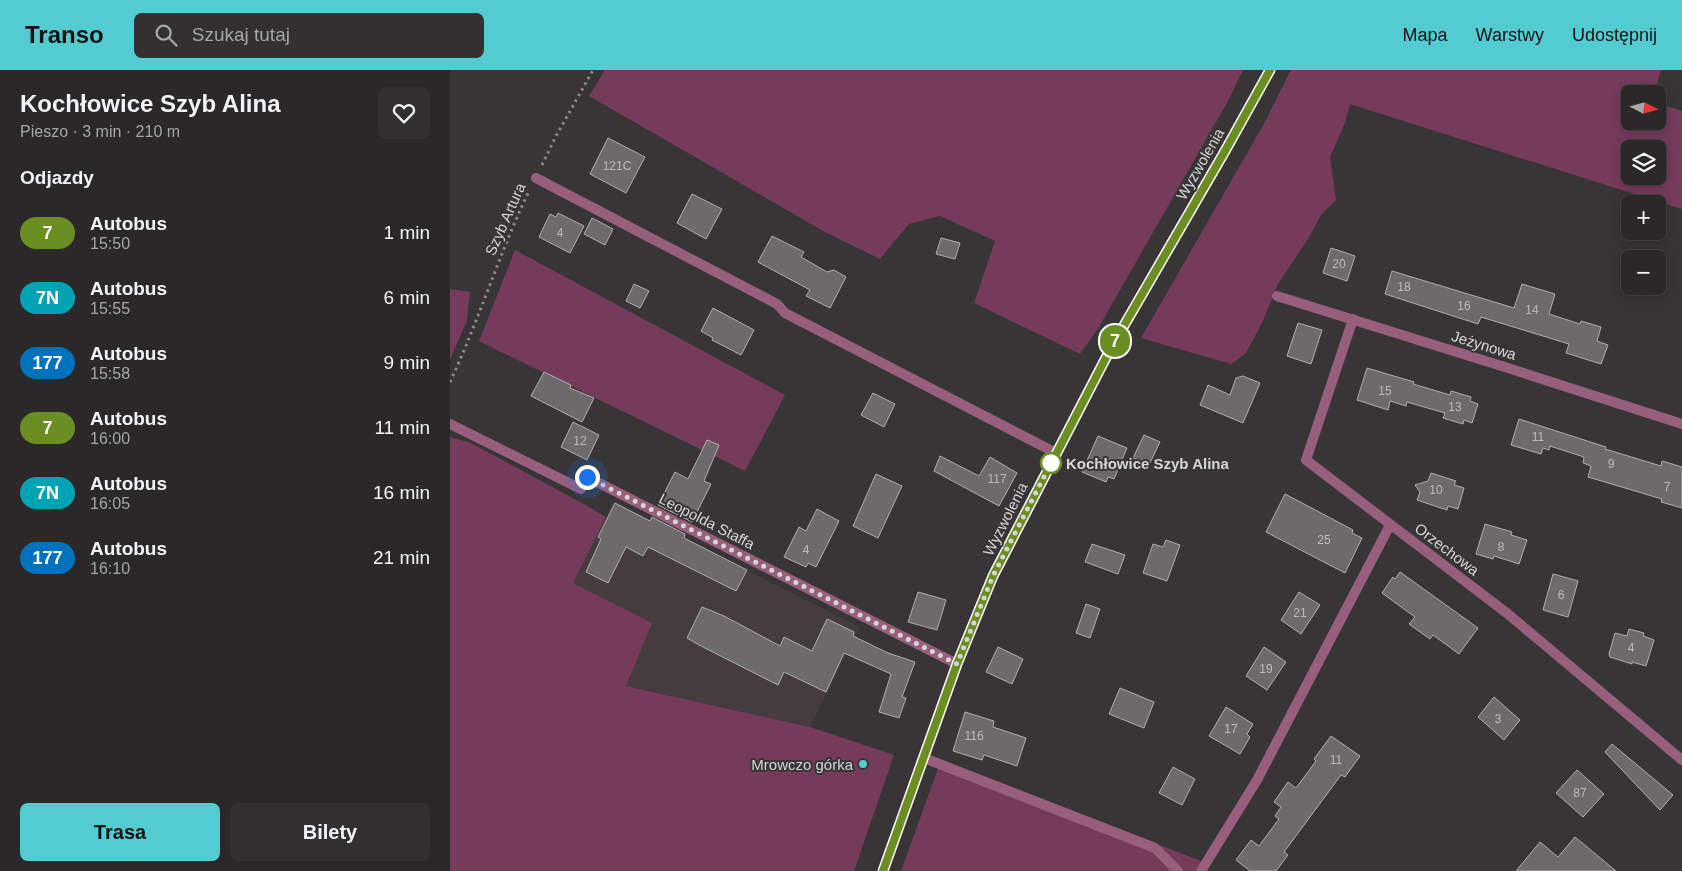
<!DOCTYPE html>
<html lang="pl">
<head>
<meta charset="utf-8">
<style>
  body { margin:0; font-family:Arial,sans-serif; background:#323030; color:#f1f3f6; height:100vh; display:flex; flex-direction:column; font-size:19px; white-space:nowrap }
  * { box-sizing:border-box; margin:0 }
  p { font-size:16px; color:#a5a6a8 }
  .icon { flex:none; width:28px; height:28px; fill:none; stroke:currentColor; stroke-width:2; stroke-linecap:round; stroke-linejoin:round }
  .map { position:relative; flex:1; overflow:hidden }
  .drawer { display:flex; flex-direction:column; background:#2a2828; width:450px }
  .drawer>* { flex:none }
  .badge { padding:0 10px; border-radius:16px; font-size:18px; line-height:32px }
  .needle { width:32px; rotate:96deg }
  .buttons { position:absolute; left:1171px; top:15px; display:grid; gap:10px }
  .buttons a { display:grid; place-items:center; width:45px; height:45px; border-radius:8px; background:#2a2828; box-shadow:0 2px 12px #0003,0 0 0 1px #464445; font-size:25px }
  .you { position:absolute; width:25px; height:25px; margin:-12px; border:4px solid #fff; border-radius:50%; background:#1a73e8; box-shadow:0 0 0 8px #1a73e833 }
  .map>.badge { position:absolute; translate:-50% -50%; box-shadow:0 0 0 2px #fff }
  h2 { padding:0 20px; font-size:19px; line-height:45px }
  .round { display:grid; place-items:center; flex:none; width:52px; height:52px; border-radius:8px; background:#323030 }
  .summary { display:flex; align-items:center; justify-content:space-between; height:85px; padding:0 20px }
  h1 { font-size:24px; font-weight:600; line-height:38px }
  .button { display:flex; gap:10px; margin-top:auto; padding:10px 20px }
  .button a { flex:1; height:58px; border-radius:8px; background:#52ccd0; color:#111; font-size:20px; font-weight:600; line-height:58px; text-align:center }
  .button a+a { background:#323030; color:#f1f3f6 }
  ul { padding:0; list-style:none }
  li { display:flex; align-items:center; gap:15px; height:65px; padding:0 20px }
  li div { flex:1 }
  li b { display:block; font-size:19px }
  li em { font-style:normal }
  li .badge { min-width:55px; font-weight:700; text-align:center }
  header { display:flex; align-items:center; gap:30px; box-sizing:border-box; height:70px; padding:0 25px; background:#52ccd0; color:#111 }
  header strong { font-size:24px }
  nav { display:flex; gap:28px; margin-inline-start:auto; font-size:18px }
  .search { width:350px; height:45px; background:#323030; display:flex; align-items:center; gap:12px; box-sizing:border-box; padding:0 18px; border-radius:8px; color:#a5a6a8; font-size:19px }
  main { display:flex; flex:1; min-height:0 }
  .map>svg:first-child { display:block }
  .built { fill:#453c40 }
  .green { fill:#763b5b; fill-rule:evenodd }
  .building { fill:#6d6a6c; stroke:#b2aeb0 }
  .lines { fill:none; stroke-linecap:round; stroke-linejoin:round }
  .path { stroke:#8c8a8b; stroke-width:3; stroke-dasharray:2.5 4; stroke-linecap:butt }
  .minor { stroke:#975f7c; stroke-width:10 }
  .tertiary { stroke:#975f7c; stroke-width:10 }
  .line-casing { stroke:#fff; stroke-width:11 }
  .line { stroke:#6b8e23; stroke-width:8 }
  .walk { stroke:#d6d5d6; stroke-width:5; stroke-dasharray:0 9 }
  .stop-dot { fill:#fff; stroke:#6b8e23; stroke-width:2.5 }
  .poi-dot { fill:#52ccd0; stroke:#383536; stroke-width:2 }
  .labels { text-anchor:middle; dominant-baseline:central; stroke-width:4; stroke-linejoin:round; paint-order:stroke }
  .number-label { font-size:12px; fill:#bcbabc }
  .street-label { font-size:15px; fill:#d6d5d6; stroke:#383536 }
  .stop-label { font-size:15px; font-weight:bold; fill:#d6d5d6; stroke:#383536; text-anchor:start }
  .poi-label { font-size:15px; fill:#d6d5d6; stroke:#383536; text-anchor:end }
</style>
</head>
<body>
<header>
<strong>Transo</strong>
<div class="search"><svg class="icon" aria-label="search" viewBox="0 0 24 24"><circle cx="10" cy="10" r="6"/><path d="M15 15l6 6"/></svg>Szukaj tutaj</div>
<nav><a>Mapa</a><a>Warstwy</a><a>Udostępnij</a></nav>
</header>
<main>
<section class="drawer">
<div class="summary"><div><h1>Kochłowice Szyb Alina</h1><p>Pieszo · 3 min · 210 m</p></div><a class="round"><svg class="icon" aria-label="heart" viewBox="0 0 24 24"><path d="M12 20l-8-8c-3-5 5-10 8-4 3-6 11-1 8 4z"/></svg></a></div>
<h2>Odjazdy</h2>
<ul>
<li><span class="badge" style="background:#6b8e23;color:#fff">7</span><div><b>Autobus</b><p>15:50</p></div><em>1 min</em></li>
<li><span class="badge" style="background:#00a3b4;color:#fff">7N</span><div><b>Autobus</b><p>15:55</p></div><em>6 min</em></li>
<li><span class="badge" style="background:#0072bc;color:#fff">177</span><div><b>Autobus</b><p>15:58</p></div><em>9 min</em></li>
<li><span class="badge" style="background:#6b8e23;color:#fff">7</span><div><b>Autobus</b><p>16:00</p></div><em>11 min</em></li>
<li><span class="badge" style="background:#00a3b4;color:#fff">7N</span><div><b>Autobus</b><p>16:05</p></div><em>16 min</em></li>
<li><span class="badge" style="background:#0072bc;color:#fff">177</span><div><b>Autobus</b><p>16:10</p></div><em>21 min</em></li>
</ul>
<div class="button"><a>Trasa</a><a>Bilety</a></div>
</section>
<div class="map">
<svg width="1232" height="801" viewBox="0 0 1232 801">
  <rect width="100%" height="100%" fill="#383536"/>
  <path class="built" d="M 163,433 L 410,557 L 360,657 L 176,616 L 123,513 Z"/>
  <g class="green">
    <path d="M 155,0 L 793,0 L 778,31 L 649,257 L 630,284 L 524,233 L 545,171 L 490,146 L 459,154 L 430,189 L 375,162 L 139,26 Z"/>
    <path d="M 841,0 L 1211,0 L 1204,24 L 1180,24 L 1180,51 L 1208,51 L 1208,33 L 1232,41 L 1232,139 L 900,34 L 895,53 L 880,87 L 886,130 L 871,145 L 858,169 L 828,214 L 812,253 L 796,283 L 781,294 L 691,268 L 815,52 ZM 1180,79 L 1208,79 L 1208,106 L 1180,106 Z"/>
    <path d="M 65,180 L 335,325 L 295,401 L 29,271 Z"/>
    <path d="M 0,219 L 20,222 L 17,250 L 0,290 Z"/>
    <path d="M 0,367 L 21,373 L 139,437 L 156,447 L 123,513 L 202,553 L 176,616 L 360,657 L 444,685 L 404,801 L 0,801 Z"/>
    <path d="M 491,690 L 751,791 L 753,801 L 451,801 Z"/>
  </g>
  <g class="building">
    <path d="M 158,68 L 195,87 L 176,123 L 140,104 Z"/>
    <path d="M 242,124 L 272,139 L 256,169 L 227,153 Z"/>
    <path d="M 108,143 L 134,156 L 120,183 L 89,167 L 100,144 L 106,147 Z"/>
    <path d="M 142,148 L 163,159 L 155,175 L 134,164 Z"/>
    <path d="M 322,166 L 354,182 L 351,187 L 377,202 L 384,200 L 396,207 L 380,238 L 356,226 L 360,220 L 308,192 Z"/>
    <path d="M 491,168 L 510,173 L 505,189 L 486,184 Z"/>
    <path d="M 881,178 L 905,186 L 897,211 L 873,203 Z"/>
    <path d="M 942,201 L 1064,238 L 1072,214 L 1105,224 L 1099,244 L 1130,254 L 1131,251 L 1151,257 L 1147,271 L 1158,275 L 1151,294 L 1116,283 L 1119,274 L 1031,247 L 1028,254 L 935,224 Z"/>
    <path d="M 184,214 L 199,221 L 190,238 L 176,231 Z"/>
    <path d="M 263,238 L 304,260 L 291,285 L 262,270 L 263,268 L 251,261 Z"/>
    <path d="M 848,253 L 872,260 L 861,294 L 837,286 Z"/>
    <path d="M 917,298 L 964,312 L 963,314 L 1000,325 L 1001,321 L 1021,327 L 1020,331 L 1028,334 L 1022,353 L 1014,350 L 1013,354 L 993,348 L 995,343 L 957,332 L 956,336 L 940,331 L 938,340 L 907,330 Z"/>
    <path d="M 94,302 L 121,315 L 120,318 L 144,328 L 132,352 L 81,326 Z"/>
    <path d="M 793,306 L 810,313 L 793,353 L 750,335 L 758,315 L 780,325 L 786,308 Z"/>
    <path d="M 423,323 L 445,334 L 434,357 L 411,345 Z"/>
    <path d="M 1069,349 L 1156,377 L 1155,379 L 1211,396 L 1212,391 L 1232,397 L 1232,438 L 1211,432 L 1212,429 L 1138,407 L 1141,396 L 1133,393 L 1134,387 L 1100,376 L 1099,380 L 1093,378 L 1091,384 L 1061,375 Z"/>
    <path d="M 123,352 L 149,365 L 137,390 L 111,377 Z"/>
    <path d="M 694,365 L 710,372 L 699,395 L 683,388 Z"/>
    <path d="M 648,366 L 677,378 L 664,409 L 658,407 L 656,412 L 632,402 Z"/>
    <path d="M 257,370 L 269,375 L 254,411 L 261,414 L 242,452 L 208,435 L 225,402 L 238,409 Z"/>
    <path d="M 490,386 L 529,406 L 540,387 L 567,403 L 549,436 L 484,401 Z"/>
    <path d="M 981,403 L 1006,411 L 1004,415 L 1014,418 L 1008,439 L 998,436 L 997,440 L 967,430 L 970,422 L 965,415 L 978,411 Z"/>
    <path d="M 426,404 L 452,416 L 428,468 L 403,456 Z"/>
    <path d="M 835,424 L 903,460 L 902,463 L 912,468 L 895,503 L 816,462 Z"/>
    <path d="M 165,433 L 200,451 L 202,447 L 235,464 L 234,468 L 297,500 L 286,521 L 198,477 L 193,486 L 176,477 L 158,513 L 136,502 L 151,469 L 148,467 Z"/>
    <path d="M 367,439 L 389,451 L 366,497 L 358,493 L 356,497 L 334,487 L 349,457 L 356,461 Z"/>
    <path d="M 1035,454 L 1062,462 L 1061,465 L 1077,470 L 1069,494 L 1044,486 L 1043,489 L 1026,484 Z"/>
    <path d="M 716,470 L 730,475 L 717,511 L 693,503 L 703,474 L 713,477 Z"/>
    <path d="M 642,474 L 675,485 L 668,504 L 635,492 Z"/>
    <path d="M 950,502 L 1028,558 L 1009,584 L 983,565 L 980,569 L 959,554 L 965,547 L 932,523 L 943,507 L 945,509 Z"/>
    <path d="M 1103,504 L 1128,511 L 1118,547 L 1093,540 Z"/>
    <path d="M 468,522 L 496,530 L 487,560 L 458,552 Z"/>
    <path d="M 849,522 L 870,535 L 851,564 L 831,550 Z"/>
    <path d="M 636,534 L 650,539 L 640,568 L 626,563 Z"/>
    <path d="M 252,537 L 274,546 L 330,576 L 334,567 L 362,581 L 377,549 L 404,562 L 403,566 L 438,583 L 465,592 L 452,627 L 456,628 L 449,648 L 429,642 L 441,604 L 394,583 L 376,622 L 334,602 L 328,615 L 249,575 L 237,568 Z"/>
    <path d="M 1179,559 L 1194,563 L 1193,566 L 1204,570 L 1196,596 L 1182,592 L 1182,594 L 1160,587 L 1159,584 L 1165,563 L 1177,566 Z"/>
    <path d="M 548,577 L 573,589 L 562,614 L 536,602 Z"/>
    <path d="M 814,577 L 836,592 L 817,620 L 796,606 Z"/>
    <path d="M 670,618 L 704,632 L 694,658 L 659,644 Z"/>
    <path d="M 1044,627 L 1070,650 L 1054,670 L 1028,647 Z"/>
    <path d="M 776,637 L 803,654 L 797,664 L 800,667 L 790,684 L 759,666 Z"/>
    <path d="M 515,642 L 544,651 L 543,657 L 576,668 L 567,696 L 534,685 L 532,690 L 503,681 Z"/>
    <path d="M 881,666 L 910,686 L 895,707 L 891,705 L 834,782 L 838,785 L 826,801 L 800,801 L 786,790 L 801,770 L 809,776 L 829,749 L 825,746 L 831,737 L 824,732 L 838,712 L 846,718 L 866,691 L 864,689 Z"/>
    <path d="M 1162,674 L 1223,725 L 1210,740 L 1155,682 Z"/>
    <path d="M 723,697 L 745,709 L 732,735 L 709,723 Z"/>
    <path d="M 1127,700 L 1154,724 L 1133,747 L 1106,723 Z"/>
    <path d="M 1125,767 L 1166,801 L 1066,801 L 1090,772 L 1108,787 Z"/>
  </g>
  <g class="lines">
    <g class="path">
      <path d="M 92,95 L 105,68 L 143,0"/>
      <path d="M 0,312 C 29,250 49,184 79,121"/>
    </g>
    <g class="minor">
      <path d="M 86,108 L 327,234 L 335,243 L 606,383"/>
      <path d="M 827,226 L 1058,298 L 1232,354"/>
      <path d="M 903,249 L 856,390 L 1058,544 L 1232,690"/>
      <path d="M 0,354 L 131,419 L 137,407 L 507,594"/>
      <path d="M 474,688 L 705,778 L 728,801"/>
      <path d="M 751,801 L 807,710 L 940,455"/>
    </g>
    <path class="tertiary" d="M 433,801 L 507,594 L 543,506 L 661,278 L 775,81 L 820,0"/>
  </g>
  <g class="lines">
    <g class="line-casing">
      <path id="line" d="M 433,801 L 507,594 L 543,506 L 661,278 L 775,81 L 820,0"/>
    </g>
    <use href="#line" class="line"/>
    <path class="walk" d="M 137,407 L 507,594 L 543,506 L 601,393"/>
  </g>
  <circle class="stop-dot" cx="601" cy="393" r="10"/>
  <circle class="poi-dot" cx="413" cy="694" r="5"/>
  <g class="labels">
    <g class="number-label">
      <text x="167" y="96">121C</text>
      <text x="110" y="163">4</text>
      <text x="889" y="194">20</text>
      <text x="954" y="217">18</text>
      <text x="1014" y="236">16</text>
      <text x="1082" y="240">14</text>
      <text x="935" y="321">15</text>
      <text x="1005" y="337">13</text>
      <text x="1088" y="367">11</text>
      <text x="130" y="371">12</text>
      <text x="1161" y="394">9</text>
      <text x="547" y="409">117</text>
      <text x="1217" y="417">7</text>
      <text x="986" y="420">10</text>
      <text x="874" y="470">25</text>
      <text x="1051" y="477">8</text>
      <text x="356" y="480">4</text>
      <text x="1111" y="525">6</text>
      <text x="850" y="543">21</text>
      <text x="1181" y="578">4</text>
      <text x="816" y="599">19</text>
      <text x="1048" y="649">3</text>
      <text x="781" y="659">17</text>
      <text x="524" y="666">116</text>
      <text x="886" y="690">11</text>
      <text x="1130" y="723">87</text>
    </g>
    <g class="street-label">
      <text transform="translate(750 94) rotate(-60)">Wyzwolenia</text>
      <text transform="translate(55 149) rotate(-66)">Szyb Artura</text>
      <text transform="translate(1034 275) rotate(17)">Jeżynowa</text>
      <text transform="translate(555 449) rotate(-63)">Wyzwolenia</text>
      <text transform="translate(257 451) rotate(27)">Leopolda Staffa</text>
      <text transform="translate(997 479) rotate(37)">Orzechowa</text>
    </g>
    <g class="stop-label">
      <text x="616" y="393">Kochłowice Szyb Alina</text>
    </g>
    <g class="poi-label">
      <text x="403" y="694">Mrowczo górka</text>
    </g>
  </g>
</svg>
<div class="buttons">
<a><svg class="needle" viewBox="-14 -14 28 28"><path d="M0-13l5 13h-10z" fill="#e53935"/><path d="M0 13l5-13h-10z" fill="#a5a6a8"/></svg></a>
<a><svg class="icon" aria-label="layers" viewBox="0 0 24 24"><path d="M12 4l9 5-9 5-9-5zM3 14l9 5 9-5"/></svg></a>
<a>+</a>
<a>−</a>
</div>
<div class="you" style="left:137px;top:407px"></div>
<b class="badge" style="left:665px;top:271px;background:#6b8e23;color:#fff">7</b>
</div>
</main>
</body>
</html>
